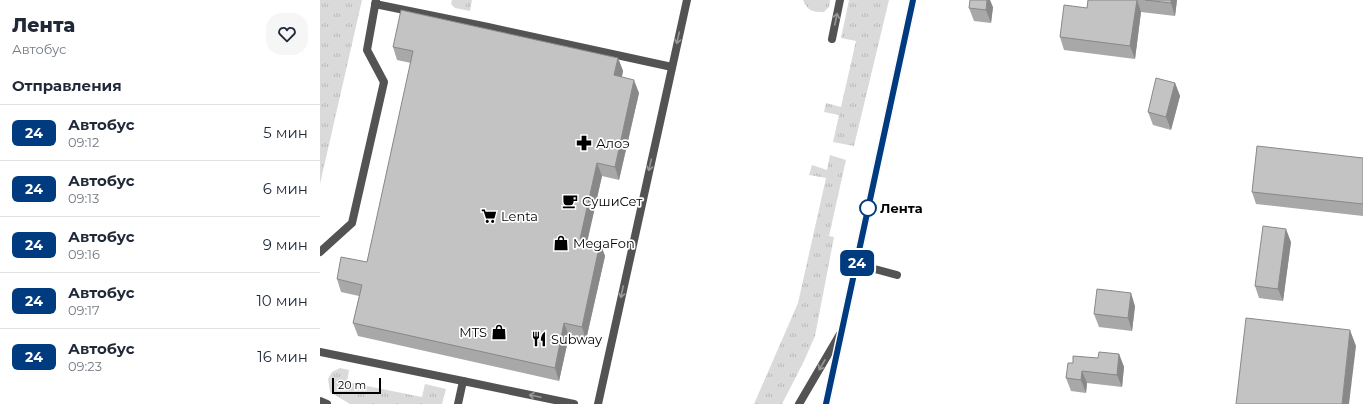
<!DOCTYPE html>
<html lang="ru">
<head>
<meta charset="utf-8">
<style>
  body { margin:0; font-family:Montserrat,sans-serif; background:#f6f6f7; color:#1f2937; height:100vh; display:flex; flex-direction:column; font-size:15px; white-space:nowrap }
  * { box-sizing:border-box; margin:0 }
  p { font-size:13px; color:#747a83 }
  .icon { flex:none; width:22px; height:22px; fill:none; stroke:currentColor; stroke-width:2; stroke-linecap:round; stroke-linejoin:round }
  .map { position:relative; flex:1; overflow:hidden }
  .panel { display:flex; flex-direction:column; background:#fff; width:320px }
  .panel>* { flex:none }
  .badge { padding:0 8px; border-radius:6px; font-size:14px; line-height:26px }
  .scale { position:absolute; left:12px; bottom:10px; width:49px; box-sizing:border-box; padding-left:4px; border:2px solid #000; border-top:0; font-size:11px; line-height:14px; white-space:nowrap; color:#000; -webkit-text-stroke:3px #fff; paint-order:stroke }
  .map>.badge { position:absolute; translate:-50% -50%; box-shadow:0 0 0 2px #fff }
  h2 { padding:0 12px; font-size:15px; line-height:36px }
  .round { display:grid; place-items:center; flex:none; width:42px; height:42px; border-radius:16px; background:#f6f6f7 }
  .head { display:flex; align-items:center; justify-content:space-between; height:68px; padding:0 12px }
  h1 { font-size:19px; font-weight:800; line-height:30px }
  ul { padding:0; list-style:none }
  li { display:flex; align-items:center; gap:12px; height:56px; padding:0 12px; border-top:1px solid #e0e1e3 }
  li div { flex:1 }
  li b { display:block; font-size:15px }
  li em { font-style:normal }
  li .badge { min-width:44px; font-weight:700; text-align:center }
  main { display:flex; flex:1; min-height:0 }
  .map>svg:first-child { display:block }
  .grass { fill:url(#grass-tufts) }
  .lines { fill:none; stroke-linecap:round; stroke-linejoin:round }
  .lane { stroke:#535353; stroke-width:8 }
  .secondary { stroke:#202020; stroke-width:8 }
  .wall { fill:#a8a8a8 }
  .shaded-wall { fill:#888 }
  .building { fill:#c3c3c3; stroke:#888 }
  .oneway { stroke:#989898 }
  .line-casing { stroke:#fff; stroke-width:9 }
  .line { stroke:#003b80; stroke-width:6 }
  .stop-dot { fill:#fff; stroke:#003b80; stroke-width:2 }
  .labels { text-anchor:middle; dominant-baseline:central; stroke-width:3.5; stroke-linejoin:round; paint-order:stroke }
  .poi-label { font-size:13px; fill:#000; stroke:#fff; text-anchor:start }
  .stop-label { font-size:13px; font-weight:bold; fill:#000; stroke:#fff; text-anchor:start }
</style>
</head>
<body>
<main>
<section class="panel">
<div class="head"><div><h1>Лента</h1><p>Автобус</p></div><a class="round"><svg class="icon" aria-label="heart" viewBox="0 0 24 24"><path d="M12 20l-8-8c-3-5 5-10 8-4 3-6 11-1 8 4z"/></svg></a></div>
<h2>Отправления</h2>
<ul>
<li><span class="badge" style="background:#003b80;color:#fff">24</span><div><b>Автобус</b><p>09:12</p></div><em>5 мин</em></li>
<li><span class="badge" style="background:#003b80;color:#fff">24</span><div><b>Автобус</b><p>09:13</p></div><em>6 мин</em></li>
<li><span class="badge" style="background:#003b80;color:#fff">24</span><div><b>Автобус</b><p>09:16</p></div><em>9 мин</em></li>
<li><span class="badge" style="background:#003b80;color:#fff">24</span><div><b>Автобус</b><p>09:17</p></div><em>10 мин</em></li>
<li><span class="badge" style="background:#003b80;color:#fff">24</span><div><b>Автобус</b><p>09:23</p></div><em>16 мин</em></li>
</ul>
</section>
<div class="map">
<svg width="1043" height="404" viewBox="0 0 1043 404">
  <defs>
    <pattern id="grass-tufts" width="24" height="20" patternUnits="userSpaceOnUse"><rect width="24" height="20" fill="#dadada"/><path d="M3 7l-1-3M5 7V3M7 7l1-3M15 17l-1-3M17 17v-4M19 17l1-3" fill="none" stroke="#b9b9b9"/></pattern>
  </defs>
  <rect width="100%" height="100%" fill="#fff"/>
  <g class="grass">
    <path d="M 0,0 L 42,0 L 0,184 Z"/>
    <path d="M 132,0 L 152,0 L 150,11 L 135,8 L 131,4 Z"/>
    <path d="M 483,0 L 510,0 L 509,7 L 504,12 C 492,12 488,11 483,0 Z"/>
    <path d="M 529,0 L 569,0 L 534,146 L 513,142 L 519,115 L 504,112 L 506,103 L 521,107 L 536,41 L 521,38 Z"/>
    <path d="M 510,155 L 526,160 L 509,236 L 514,237 L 495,336 L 484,361 L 462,404 L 434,404 L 478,303 L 506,178 L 489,175 L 492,165 L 507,170 Z"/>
    <path d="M 20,368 L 29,370 L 27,382 L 102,397 L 105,384 L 126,389 L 122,404 L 30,404 L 10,392 L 8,379 L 12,372 Z"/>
  </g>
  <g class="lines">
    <g class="lane">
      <path d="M 55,4 L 168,27 L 352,67"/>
      <path d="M 512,39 L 520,0"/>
      <path d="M 0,252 L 32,223 L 64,82 L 47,50 L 56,0"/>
      <path d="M 536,264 L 577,275"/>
      <path d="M 0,352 L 143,381"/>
      <path d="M 0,401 L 7,404"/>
      <path d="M 138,404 L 143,381 L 254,404"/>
      <path d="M 278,404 L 367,0"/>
      <path d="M 479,404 L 520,334"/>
    </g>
    <path class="secondary" d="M 506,404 L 593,0"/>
  </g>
  <g class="wall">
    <path d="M 768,0 L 857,0 L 855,16 L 821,12 L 815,59 L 744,50 L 740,37 L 767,8 Z"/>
    <path d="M 673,7 L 671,23 L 654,21 L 649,8 Z"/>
    <path d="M 73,47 L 298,58 L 303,71 L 302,77 L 319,93 L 299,180 L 282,176 L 267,240 L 280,243 L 285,256 L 266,340 L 249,336 L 239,381 L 38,336 L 33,323 L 39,296 L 21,292 L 17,279 L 47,262 L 91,63 L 77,60 Z"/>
    <path d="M 855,83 L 860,96 L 851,130 L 833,125 L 828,112 Z"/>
    <path d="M 1043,158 L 1043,216 L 936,204 L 932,192 Z"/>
    <path d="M 971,242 L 963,301 L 939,298 L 935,286 Z"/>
    <path d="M 815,306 L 812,331 L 779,327 L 774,314 Z"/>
    <path d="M 799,354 L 804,367 L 802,387 L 767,383 L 766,393 L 751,391 L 746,378 L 753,363 Z"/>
  </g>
  <g class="shaded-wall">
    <path d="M 667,0 L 670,0 L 673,7 L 671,23 L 666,10 Z"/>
    <path d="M 817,0 L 821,12 L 815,59 L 810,46 Z"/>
    <path d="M 851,0 L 857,0 L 855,16 L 851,3 Z"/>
    <path d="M 298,58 L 303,71 L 299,88 L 294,75 Z"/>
    <path d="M 314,80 L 319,93 L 299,180 L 295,167 Z"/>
    <path d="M 855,83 L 860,96 L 851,130 L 846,117 Z"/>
    <path d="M 277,163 L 282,176 L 265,252 L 260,239 Z"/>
    <path d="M 966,229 L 971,242 L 963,301 L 958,289 Z"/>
    <path d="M 280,243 L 285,256 L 266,340 L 262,327 Z"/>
    <path d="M 811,293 L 815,306 L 812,331 L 808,318 Z"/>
    <path d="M 244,323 L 249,336 L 239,381 L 235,368 Z"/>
    <path d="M 1030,330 L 1036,346 L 1029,404 L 1022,404 Z"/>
    <path d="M 799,354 L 804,367 L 802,387 L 797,375 Z"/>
    <path d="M 762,371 L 767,383 L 766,393 L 761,380 Z"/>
  </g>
  <g class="building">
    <path d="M 650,0 L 667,0 L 666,10 L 649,8 Z"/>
    <path d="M 768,0 L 817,0 L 810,46 L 740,37 L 744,5 L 767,8 Z"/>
    <path d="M 825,0 L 851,0 L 851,3 Z"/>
    <path d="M 81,10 L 298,58 L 294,75 L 314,80 L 295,167 L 277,163 L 260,239 L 280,243 L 262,327 L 244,323 L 235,368 L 33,323 L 42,285 L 17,279 L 21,257 L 47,262 L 93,51 L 73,47 Z"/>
    <path d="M 836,78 L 855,83 L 846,117 L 828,112 Z"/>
    <path d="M 937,146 L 1043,158 L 1043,204 L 932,192 Z"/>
    <path d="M 943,226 L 966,229 L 958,289 L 935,286 Z"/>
    <path d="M 777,289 L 811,293 L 808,318 L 774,314 Z"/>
    <path d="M 926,318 L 1030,330 L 1022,404 L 916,404 Z"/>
    <path d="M 779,352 L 799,354 L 797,375 L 762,371 L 761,380 L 746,378 L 748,363 L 753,363 L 753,356 L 778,358 Z"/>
  </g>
  <defs><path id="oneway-shaft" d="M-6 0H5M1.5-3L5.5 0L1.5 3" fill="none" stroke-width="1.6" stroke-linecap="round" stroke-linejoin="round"/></defs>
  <g class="oneway">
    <use href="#oneway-shaft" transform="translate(516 19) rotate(-78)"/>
    <use href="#oneway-shaft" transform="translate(358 38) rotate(102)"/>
    <use href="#oneway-shaft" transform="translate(330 165) rotate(103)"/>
    <use href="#oneway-shaft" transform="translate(302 292) rotate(102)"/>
    <use href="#oneway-shaft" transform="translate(502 365) rotate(120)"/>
    <use href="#oneway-shaft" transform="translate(215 396) rotate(-168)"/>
  </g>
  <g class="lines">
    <g class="line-casing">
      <path id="line" d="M 506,404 L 593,0"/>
    </g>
    <use href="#line" class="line"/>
  </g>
  <defs>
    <g id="pharmacy-bare" transform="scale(1.2)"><path d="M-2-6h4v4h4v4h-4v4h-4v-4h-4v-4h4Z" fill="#000" stroke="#fff" stroke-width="2.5" paint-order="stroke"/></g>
    <g id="cafe-bare" transform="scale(1.2)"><path d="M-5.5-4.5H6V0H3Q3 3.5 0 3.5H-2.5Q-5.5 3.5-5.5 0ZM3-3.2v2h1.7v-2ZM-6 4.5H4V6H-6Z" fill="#000" stroke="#fff" stroke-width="2.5" paint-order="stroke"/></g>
    <g id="supermarket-bare" transform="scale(1.2)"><path d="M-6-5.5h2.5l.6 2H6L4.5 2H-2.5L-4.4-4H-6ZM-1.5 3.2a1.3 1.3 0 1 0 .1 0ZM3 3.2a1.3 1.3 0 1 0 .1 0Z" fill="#000" stroke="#fff" stroke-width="2.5" paint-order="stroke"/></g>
    <g id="shop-bare" transform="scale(1.2)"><path d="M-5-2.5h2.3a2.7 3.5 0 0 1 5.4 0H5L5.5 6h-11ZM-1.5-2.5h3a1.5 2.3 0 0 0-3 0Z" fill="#000" stroke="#fff" stroke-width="2.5" paint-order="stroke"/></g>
    <g id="restaurant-bare" transform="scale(1.2)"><path d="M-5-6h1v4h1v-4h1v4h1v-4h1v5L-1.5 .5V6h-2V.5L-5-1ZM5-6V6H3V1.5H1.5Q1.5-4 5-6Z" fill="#000" stroke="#fff" stroke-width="2.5" paint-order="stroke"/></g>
  </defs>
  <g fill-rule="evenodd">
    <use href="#pharmacy-bare" x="264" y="143"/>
    <use href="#cafe-bare" x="250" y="201"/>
    <use href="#supermarket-bare" x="169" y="216"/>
    <use href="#shop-bare" x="241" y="243"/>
    <use href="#shop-bare" x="179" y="332"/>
    <use href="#restaurant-bare" x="219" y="339"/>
  </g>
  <circle class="stop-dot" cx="548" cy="208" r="8"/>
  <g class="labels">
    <g class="poi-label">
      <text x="276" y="143">Алоэ</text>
      <text x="262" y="201">СушиСет</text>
      <text x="181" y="216">Lenta</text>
      <text x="253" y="243">MegaFon</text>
      <text x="167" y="332" text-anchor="end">MTS</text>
      <text x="231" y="339">Subway</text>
    </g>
    <g class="stop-label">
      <text x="560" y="208">Лента</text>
    </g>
  </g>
</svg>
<div class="scale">20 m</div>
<b class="badge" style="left:537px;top:263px;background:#003b80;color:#fff">24</b>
</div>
</main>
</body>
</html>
